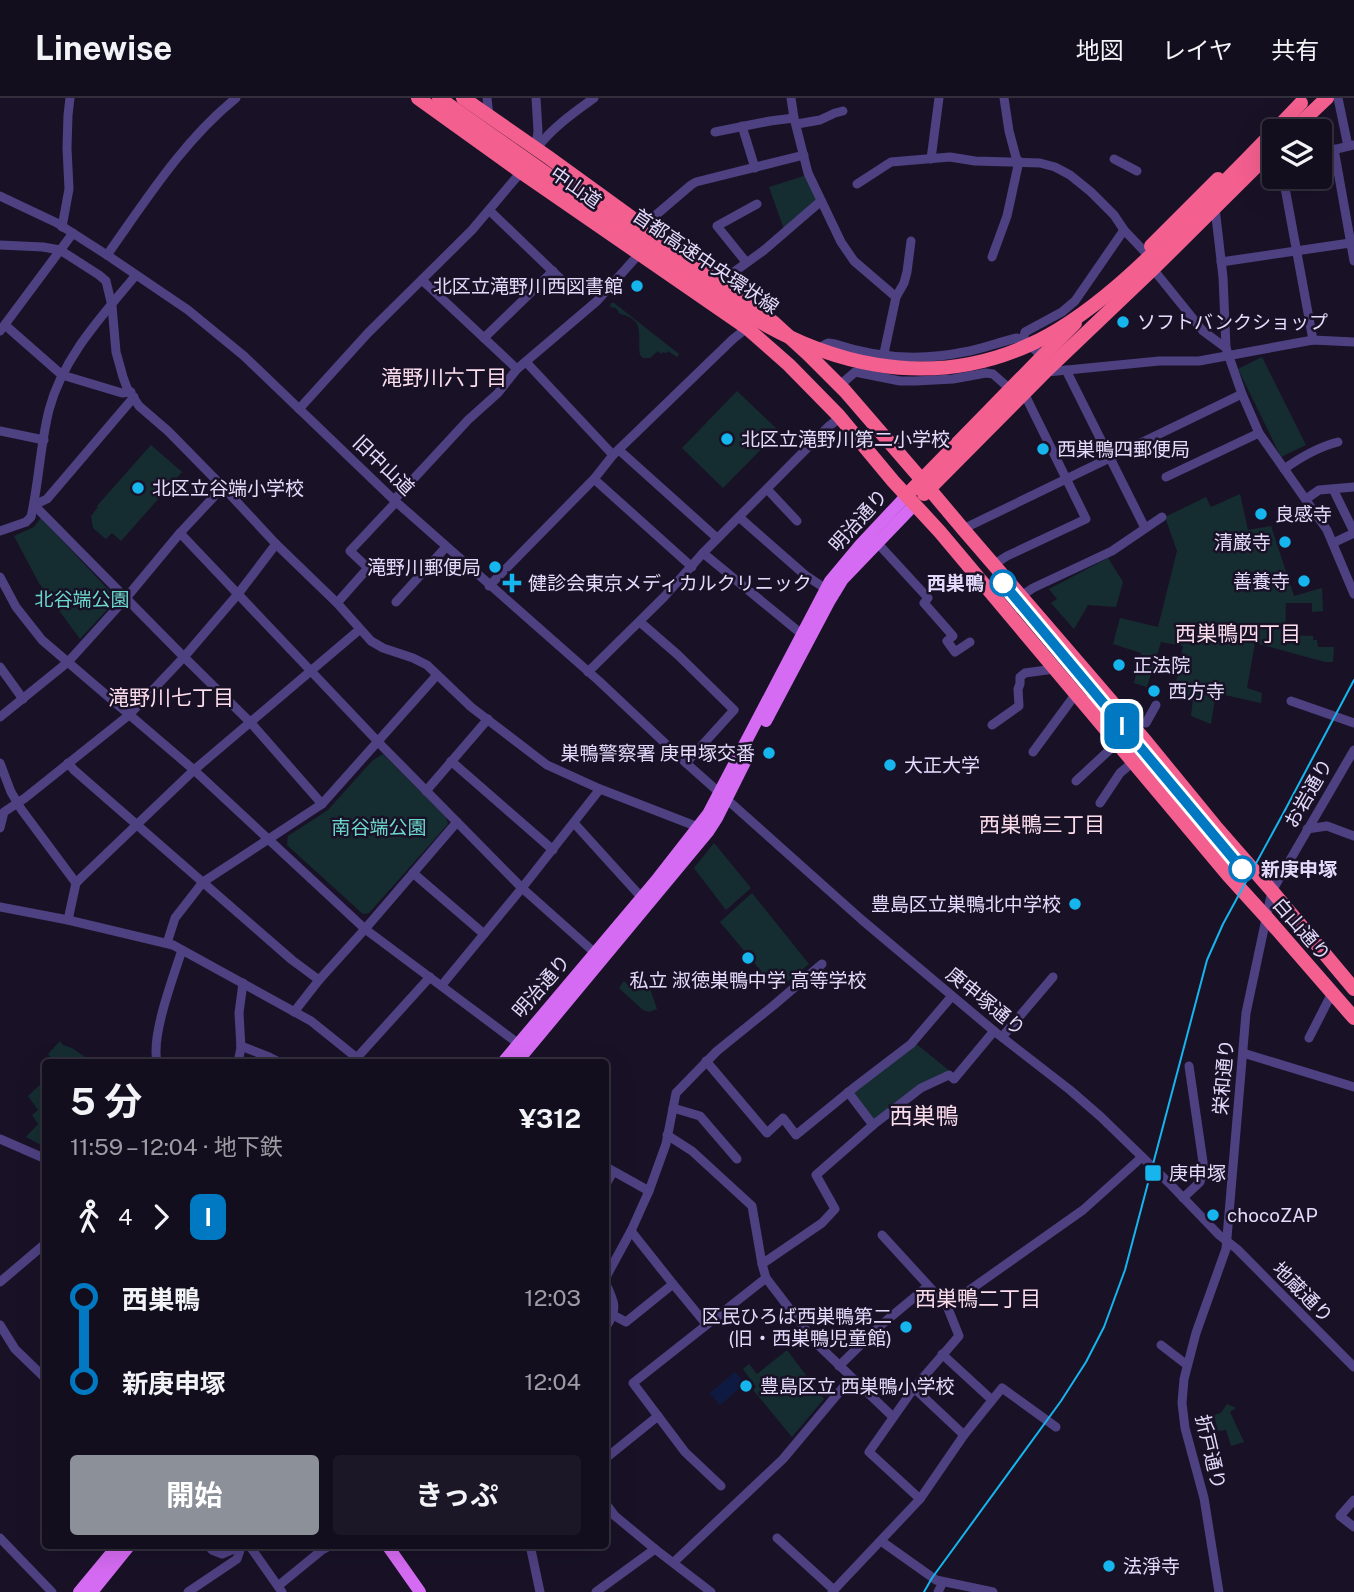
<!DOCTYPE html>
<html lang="ja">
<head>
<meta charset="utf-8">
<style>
  body { margin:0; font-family:"Public Sans","Noto Sans JP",sans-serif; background:#1c1726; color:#f1f3f6; height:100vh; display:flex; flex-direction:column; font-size:26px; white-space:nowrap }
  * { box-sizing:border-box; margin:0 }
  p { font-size:23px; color:#9d9ca4 }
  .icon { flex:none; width:38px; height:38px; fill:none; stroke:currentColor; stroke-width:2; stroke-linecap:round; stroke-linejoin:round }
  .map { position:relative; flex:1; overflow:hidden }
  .side { position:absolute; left:42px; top:961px; width:567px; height:490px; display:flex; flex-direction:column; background:#130e1d; border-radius:7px; box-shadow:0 7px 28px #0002,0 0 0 2px #322e3b }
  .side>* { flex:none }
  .badge { padding:0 14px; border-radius:10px; font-size:24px; line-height:46px }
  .controls { position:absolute; left:1262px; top:21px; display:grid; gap:14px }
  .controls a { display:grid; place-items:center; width:70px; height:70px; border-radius:7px; background:#130e1d; box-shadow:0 7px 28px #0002,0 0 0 2px #322e3b; font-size:35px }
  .map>.badge { position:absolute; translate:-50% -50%; box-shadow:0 0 0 4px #fff }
  .legs { display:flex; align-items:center; gap:10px; height:77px; padding:0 28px; font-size:23px }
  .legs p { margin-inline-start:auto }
  .head { display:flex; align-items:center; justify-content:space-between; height:119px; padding:0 28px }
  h1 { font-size:38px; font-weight:700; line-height:52px }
  .primary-button { display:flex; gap:14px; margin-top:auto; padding:14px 28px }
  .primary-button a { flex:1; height:80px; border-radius:7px; background:#8c9099; color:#fff; font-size:28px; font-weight:700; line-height:80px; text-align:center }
  .primary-button a+a { background:#1c1726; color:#f1f3f6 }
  ul { padding:0 28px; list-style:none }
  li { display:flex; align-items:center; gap:24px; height:84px; font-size:26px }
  li i { display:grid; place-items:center; width:10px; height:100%; margin:0 9px; background:currentColor }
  li i::after { content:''; width:18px; height:18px; margin:-9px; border:5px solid; border-radius:50%; background:#130e1d }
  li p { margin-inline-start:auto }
  li:first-child i { background:linear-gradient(#0000 50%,currentColor 0) }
  li:last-child i { background:linear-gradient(currentColor 50%,#0000 0) }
  header { display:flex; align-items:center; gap:42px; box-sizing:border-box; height:98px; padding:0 35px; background:#130e1d; border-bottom:2px solid #322e3b }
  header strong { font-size:33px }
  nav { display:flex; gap:38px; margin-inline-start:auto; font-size:24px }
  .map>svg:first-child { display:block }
  .green { fill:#152d31 }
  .water { fill:#0f1a43 }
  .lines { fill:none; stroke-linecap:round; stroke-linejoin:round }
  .minor { stroke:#4e4182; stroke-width:9 }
  .major { stroke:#d66bf3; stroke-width:12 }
  .highway { stroke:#f35f8f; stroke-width:14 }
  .tram { stroke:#16b5ed; stroke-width:2 }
  .highway-bridge { stroke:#f35f8f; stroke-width:14 }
  .line-1-casing { stroke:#fff; stroke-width:16 }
  .line-1 { stroke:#0079c2; stroke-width:10 }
  .poi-dot { fill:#16b5ed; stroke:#191227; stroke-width:2.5 }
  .stop-1-dot { fill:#fff; stroke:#0079c2; stroke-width:3.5 }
  .labels { text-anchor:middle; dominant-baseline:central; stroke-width:5; stroke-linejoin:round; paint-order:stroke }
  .street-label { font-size:19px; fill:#e4dbfc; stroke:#191227 }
  .poi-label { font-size:19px; fill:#e4dbfc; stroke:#191227; text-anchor:start }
  .stop-label { font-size:19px; font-weight:bold; fill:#e4dbfc; stroke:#191227; text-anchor:end }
  .park-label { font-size:19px; fill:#6cd7ce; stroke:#191227 }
  .neighbourhood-label { font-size:21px; fill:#fcddec; stroke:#191227 }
  .quarter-label { font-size:23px; fill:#fcddec; stroke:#191227 }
</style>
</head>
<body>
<header>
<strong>Linewise</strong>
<nav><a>地図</a><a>レイヤ</a><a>共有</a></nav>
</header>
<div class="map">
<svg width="1354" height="1494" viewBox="0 0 1354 1494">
  <rect width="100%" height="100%" fill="#191227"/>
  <g class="green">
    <path d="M 807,77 L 817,100 L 817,105 L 784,131 L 769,89 Z"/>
    <path d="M 611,205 L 614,205 L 679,256 L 677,259 L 668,253 L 666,255 L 663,254 L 661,256 L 658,253 L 650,260 L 643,260 L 640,257 C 637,237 646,221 620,216 L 616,210 L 610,209 Z"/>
    <path d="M 1262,259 L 1306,347 L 1281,359 L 1238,271 Z"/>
    <path d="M 737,293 L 779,333 L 723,390 L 682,350 Z"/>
    <path d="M 151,347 L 182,374 L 121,443 L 112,435 L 106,441 L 93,430 L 91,418 L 98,409 L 97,408 Z"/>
    <path d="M 1240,396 L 1248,432 L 1271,428 L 1294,498 L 1322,490 L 1323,513 L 1312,514 L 1312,505 L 1286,505 L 1285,537 L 1313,538 L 1313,542 L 1317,542 L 1318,549 L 1334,549 L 1333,564 L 1325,564 L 1255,545 L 1247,590 L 1262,595 L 1261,605 L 1216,595 L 1211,626 L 1191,618 L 1193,601 L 1181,597 L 1182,591 L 1175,590 L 1183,548 L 1161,544 L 1147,589 L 1134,585 L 1141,555 L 1113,546 L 1120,520 L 1158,529 L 1177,453 L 1165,419 L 1206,399 L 1211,409 Z"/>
    <path d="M 41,420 L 117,501 L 80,541 L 39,485 L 14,438 L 34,429 Z"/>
    <path d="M 1108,460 L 1123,484 L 1116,509 L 1088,507 L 1074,531 L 1051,505 L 1057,501 L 1049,491 Z"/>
    <path d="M 383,656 L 446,719 L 448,726 L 369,815 L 363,816 L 287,747 L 288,738 L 328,712 L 372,663 Z"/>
    <path d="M 714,745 L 751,790 L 726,812 L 694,770 Z"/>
    <path d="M 752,795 L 809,866 L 777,892 L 720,824 Z"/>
    <path d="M 636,870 L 642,886 L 648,885 L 657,911 L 649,914 L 643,912 L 619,890 L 624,883 L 630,889 L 637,884 L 631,877 Z"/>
    <path d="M 60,943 L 63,947 L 72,950 L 92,964 L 55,964 L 48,956 Z"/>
    <path d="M 915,945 L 951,974 L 874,1022 L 853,996 Z"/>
    <path d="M 45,982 L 45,1049 L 26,1039 L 38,1026 L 32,1017 L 38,1012 L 28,998 Z"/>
    <path d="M 787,1252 L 824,1301 L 792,1339 L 753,1292 L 756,1289 L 743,1271 L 749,1266 L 757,1276 Z"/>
    <path d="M 1227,1306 L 1236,1310 L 1230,1314 L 1244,1344 L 1231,1348 L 1226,1332 L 1218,1333 L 1214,1317 L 1221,1315 Z"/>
  </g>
  <path class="water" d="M 735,1274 L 745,1285 L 720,1307 L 710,1295 Z"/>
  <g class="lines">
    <g class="minor">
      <path d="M 487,0 L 489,18"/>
      <path d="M 536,0 L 538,33 L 536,49"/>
      <path d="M 791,0 L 794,20 L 808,75 L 841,144 L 854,163 L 896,199"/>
      <path d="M 1004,0 L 1009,33 L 1017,63"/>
      <path d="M 1338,0 L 1348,48"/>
      <path d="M 797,26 L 820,22 L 835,15 L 843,13"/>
      <path d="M 742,28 L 755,70"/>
      <path d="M 715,34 L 770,23 L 794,20"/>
      <path d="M 536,51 C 552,30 573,15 594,0"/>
      <path d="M 1334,51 L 1354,163"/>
      <path d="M 1320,55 L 1354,47"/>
      <path d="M 931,61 L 939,0"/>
      <path d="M 1114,61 L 1137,73"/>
      <path d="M 1283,79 L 1313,242"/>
      <path d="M 857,86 L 891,64 L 950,59 L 975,63 L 1040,65 L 1055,69 L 1070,77 L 1091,94 L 1114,117 L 1124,132 L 1145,154"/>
      <path d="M 0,98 L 57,125 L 107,157 L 188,212 L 244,258 L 394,402 L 599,583 L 686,665 L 862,822 L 994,933 L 1070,992 L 1101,1019 L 1169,1085 L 1219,1137 L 1237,1151 L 1354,1269"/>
      <path d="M 1215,110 L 1223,179 L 1226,250"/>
      <path d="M 490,113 L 568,188"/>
      <path d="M 643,128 L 691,87 L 696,84 L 804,57"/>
      <path d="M 62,129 L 69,91 L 67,50 L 68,17 L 70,0"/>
      <path d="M 0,147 L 43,149 L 60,152 L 99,177 L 106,183 L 112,208 L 116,254 L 123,279 L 127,290 L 139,308 L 168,333 L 223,389 L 276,446 L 337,505 L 371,543 L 383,550 L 413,560 L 427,567 L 471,609 L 547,667 L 600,691 L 698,729"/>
      <path d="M 107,157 C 146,102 183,43 236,0"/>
      <path d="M 992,159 L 1007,118 L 1019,63"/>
      <path d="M 746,164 L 717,128 L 757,106"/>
      <path d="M 1221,164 L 1350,145"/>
      <path d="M 1153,171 L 1203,233 L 1226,250 L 1242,296 L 1259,335 L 1327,432 L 1354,496"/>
      <path d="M 422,182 L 517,271"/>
      <path d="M 720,184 L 763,153 L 821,103"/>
      <path d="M 5,227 L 62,277 L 122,295 L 131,294"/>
      <path d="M 0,233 L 73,135"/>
      <path d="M 484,240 L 553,173"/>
      <path d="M 1023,242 L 1025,234 L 1062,214 L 1075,203 L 1124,132"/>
      <path d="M 817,251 L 828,245 L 835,246 C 877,260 921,263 964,254 C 982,251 999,244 1017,240 L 1023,242 L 1046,261"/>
      <path d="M 883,260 L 896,199 L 904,185 L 907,174 L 911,143"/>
      <path d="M 526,264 L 613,357"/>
      <path d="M 1066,272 L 1145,430"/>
      <path d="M 1047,274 L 1159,263 L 1199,263 L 1313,242 L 1354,244"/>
      <path d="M 839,288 L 855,274 L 900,283 L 915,283 L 953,281 L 986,275 L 993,276 L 1010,291"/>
      <path d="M 299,311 L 368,235 L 472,132 L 521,74"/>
      <path d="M 0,333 L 44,342"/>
      <path d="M 619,352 L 717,440"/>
      <path d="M 1284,371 C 1301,359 1318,349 1338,344"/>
      <path d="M 1166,379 L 1259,335"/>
      <path d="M 594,381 L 692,469"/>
      <path d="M 767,391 L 797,423"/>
      <path d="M 1333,391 L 1354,434"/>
      <path d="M 1306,401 L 1319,392 L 1354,389"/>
      <path d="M 394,402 L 468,322 L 498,295 L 517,271 L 597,203 L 639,156"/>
      <path d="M 34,407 L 184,559 L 251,625 L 322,706"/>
      <path d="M 34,407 L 47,401 L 134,299"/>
      <path d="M 739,419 L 805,477 L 826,491"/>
      <path d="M 963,431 L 1242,296"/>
      <path d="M 0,433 L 26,424 L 31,419 C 39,384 40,348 49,312 C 63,259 102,218 136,177"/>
      <path d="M 180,435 L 383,649 L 522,790 L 595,855"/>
      <path d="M 1333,445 L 1354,435"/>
      <path d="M 882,450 L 928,500 L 924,505 L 953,538 L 947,543 L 955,554 L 970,544"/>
      <path d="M 703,455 L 804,538"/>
      <path d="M 993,467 L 1007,458 L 1086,421 L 1024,295"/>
      <path d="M 0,479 L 16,509 L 42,542 L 194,672 L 365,831 L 523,949"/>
      <path d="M 489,488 L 594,381 L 613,357 L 733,241 L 747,230"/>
      <path d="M 1021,498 L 1033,490 L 1112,453 L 1162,419"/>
      <path d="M 396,504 L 446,449"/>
      <path d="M 337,505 L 368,470 L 350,453 L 396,404"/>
      <path d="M 640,524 L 678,557 L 734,612 L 686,665"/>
      <path d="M 0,569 L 23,601"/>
      <path d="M 588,574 L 664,499 L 703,455 L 829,328 L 840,320"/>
      <path d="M 1291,603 L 1354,625"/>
      <path d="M 0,619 L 68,564 L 126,500 L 180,435 L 223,389"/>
      <path d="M 1146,625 L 1156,607"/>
      <path d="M 992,627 L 1019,608 L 1018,591 L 1020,586 L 1020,579 L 1025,575 L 1054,571"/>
      <path d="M 1033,654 L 1075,597"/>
      <path d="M 451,663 L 553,752"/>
      <path d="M 0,665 L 11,694 L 21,711 L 76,785"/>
      <path d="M 68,665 L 74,672 L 292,862 L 319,882"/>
      <path d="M 1076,683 L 1117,645"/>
      <path d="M 426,693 L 488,621"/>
      <path d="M 1100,705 L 1120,675 L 1133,664"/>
      <path d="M 574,725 L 642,800"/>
      <path d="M 0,730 L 4,714 L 25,700 L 129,617 L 184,559 L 238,496 L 276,446"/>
      <path d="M 1307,731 L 1327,728 L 1354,738"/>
      <path d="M 413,775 L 484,836"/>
      <path d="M 0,809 L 68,822 L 173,847 L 311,923 L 362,964"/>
      <path d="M 68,822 L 76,785 L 82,779 L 194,672 L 359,532"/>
      <path d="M 167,845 L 175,820 L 203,784 L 322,706 L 437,577"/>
      <path d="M 442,887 L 522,790 L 600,691"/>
      <path d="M 294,914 L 319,882 L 365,831 L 457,724"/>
      <path d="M 1002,939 L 1053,879"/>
      <path d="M 1309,940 L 1332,895"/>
      <path d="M 241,948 L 269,959 L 279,964"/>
      <path d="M 1243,955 L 1354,989"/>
      <path d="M 706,963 L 767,1035 L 783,1020 L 796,1037 L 856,988 L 911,946 L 952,898"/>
      <path d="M 157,964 C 151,937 173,880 182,852"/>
      <path d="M 238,964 L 241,950 L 239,915 L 243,885"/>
      <path d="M 353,964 L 430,879"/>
      <path d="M 848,994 L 873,1027"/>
      <path d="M 673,1010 L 700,1018 L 737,1061"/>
      <path d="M 667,1037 L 692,1053 L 752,1108 L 762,1166 L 766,1180 L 633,1285 L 685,1354 L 721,1388"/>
      <path d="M 0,1041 L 46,1061"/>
      <path d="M 606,1069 L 649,1093"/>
      <path d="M 606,1086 L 613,1074"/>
      <path d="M 1183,1100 L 1200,1084 L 1204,1071 L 1189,968"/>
      <path d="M 631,1133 L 673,1186 L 706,1226"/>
      <path d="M 882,1137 L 947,1208 L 959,1238 L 914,1290 L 869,1354 L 920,1401"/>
      <path d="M 762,1166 L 822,1125 L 835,1111 L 816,1077 L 873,1027 L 921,990 L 949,977 L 954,981 L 994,933"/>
      <path d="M 606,1179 L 631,1133 L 649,1093 L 666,1046 L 676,995 L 717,953 L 774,907 L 822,866"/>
      <path d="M 766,1180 L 815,1244 L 893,1319"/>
      <path d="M 0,1184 L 46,1145"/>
      <path d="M 606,1186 C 615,1205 618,1211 606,1229"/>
      <path d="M 947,1208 L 1083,1112 L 1142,1059"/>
      <path d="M 613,1217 L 626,1224 L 673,1186"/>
      <path d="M 0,1227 L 15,1251 L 46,1281"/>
      <path d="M 1161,1247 L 1187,1267"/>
      <path d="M 942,1256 L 992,1302"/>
      <path d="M 839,1268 L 881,1227 L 928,1188"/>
      <path d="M 914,1290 L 964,1337"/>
      <path d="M 606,1360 L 658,1318"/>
      <path d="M 1354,1402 L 1340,1418 L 1354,1429"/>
      <path d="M 606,1406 L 615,1418 L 655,1451 L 711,1494"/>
      <path d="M 0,1440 L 52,1494"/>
      <path d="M 777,1440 L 834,1492"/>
      <path d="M 881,1443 L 936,1482 L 993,1494"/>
      <path d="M 208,1447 L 212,1452 L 222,1456 L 241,1448"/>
      <path d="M 249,1447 L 282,1494"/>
      <path d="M 530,1447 L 540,1494"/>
      <path d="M 674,1464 L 783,1361 L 851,1280"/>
      <path d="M 278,1488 L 322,1452 L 331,1447"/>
      <path d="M 188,1494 L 237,1461 L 240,1452 L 239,1450"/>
      <path d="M 596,1494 L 655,1451"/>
      <path d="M 832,1494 L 920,1401 L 964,1337 L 1002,1290 L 1056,1329"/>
      <path d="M 938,1494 L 943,1484"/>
      <path d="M 1219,1494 L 1204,1400 L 1185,1330 L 1182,1305 L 1184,1281 L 1196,1235 L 1226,1151 L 1246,915 L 1272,793 L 1354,652"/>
    </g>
    <g class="major">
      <path d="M 766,623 L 829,504 L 843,481 L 915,406"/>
      <path d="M 503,964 L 658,780 L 708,716 L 830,483 L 860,447 L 907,397"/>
      <path d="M 517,964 L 708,734 L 717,720 L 748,658"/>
      <path d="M 387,1447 L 420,1494"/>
      <path d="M 79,1494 L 118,1447"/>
      <path d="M 92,1494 L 130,1447"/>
    </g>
    <g class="highway">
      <path d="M 418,0 L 521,74 L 747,230 L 789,267 L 839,318 L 893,383 L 940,434 L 1228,777 L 1267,820 L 1354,920"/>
      <path d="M 463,0 L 548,59 L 715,180 L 773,224 L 808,256 L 845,293 L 921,381 L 963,431 L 1143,640 L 1215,728 L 1272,793 L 1354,891"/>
      <path d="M 1292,33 L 1327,0"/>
      <path d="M 1151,148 L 1218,81"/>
      <path d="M 924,396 L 1045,274 L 1153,171 L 1274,51"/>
      <path d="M 907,397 L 1075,225"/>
      <path d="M 1087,582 L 1096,601 L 1116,625 L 1117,645"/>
      <path d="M 1155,656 L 1151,669 L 1167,689 L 1172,700"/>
    </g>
    <path class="tram" d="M 924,1494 L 932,1480 L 1061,1303 L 1086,1264 L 1104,1229 L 1125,1172 L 1207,862 L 1223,826 L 1284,714 L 1354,582"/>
    <path class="highway-bridge" d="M 439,0 L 733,207 C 823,267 927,293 1029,247 C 1092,219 1153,156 1201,108 C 1234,74 1268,40 1301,5"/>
  </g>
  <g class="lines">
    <g class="line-1-casing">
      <path id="line-1" d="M 1003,485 L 1242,771"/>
    </g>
    <use href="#line-1" class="line-1"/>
  </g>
  <g class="poi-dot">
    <circle cx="637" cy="188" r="7"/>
    <circle cx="1123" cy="224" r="7"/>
    <circle cx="727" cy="341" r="7"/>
    <circle cx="1043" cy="351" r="7"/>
    <circle cx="138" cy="390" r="7"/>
    <circle cx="1261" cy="416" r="7"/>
    <circle cx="1285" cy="444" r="7"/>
    <circle cx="495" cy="469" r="7"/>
    <circle cx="1304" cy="483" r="7"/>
    <path d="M508.5 474.5h7v7h7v7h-7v7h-7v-7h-7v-7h7z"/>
    <circle cx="1119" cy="567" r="7"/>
    <circle cx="1154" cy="593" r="7"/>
    <circle cx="769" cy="655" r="7"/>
    <circle cx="890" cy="667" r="7"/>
    <circle cx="1075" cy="806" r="7"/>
    <circle cx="748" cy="860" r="7"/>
    <rect x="1144" y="1066" width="18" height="18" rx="3.5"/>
    <circle cx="1213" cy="1117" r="7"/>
    <circle cx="906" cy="1229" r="7"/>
    <circle cx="746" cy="1288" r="7"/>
    <circle cx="1109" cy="1468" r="7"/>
  </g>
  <g class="stop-1-dot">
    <circle cx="1003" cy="485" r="12"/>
    <circle cx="1242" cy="771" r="12"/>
  </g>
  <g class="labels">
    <g class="street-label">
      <text transform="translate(576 89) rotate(35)">中山道</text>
      <text transform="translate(706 163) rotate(34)">首都高速中央環状線</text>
      <text transform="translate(384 367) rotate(44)">旧中山道</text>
      <text transform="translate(858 422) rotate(-48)">明治通り</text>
      <text transform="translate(1308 695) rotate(-60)">お岩通り</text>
      <text transform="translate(1302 831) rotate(49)">白山通り</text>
      <text transform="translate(541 888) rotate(-49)">明治通り</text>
      <text transform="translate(986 903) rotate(39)">庚申塚通り</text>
      <text transform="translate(1223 979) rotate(-85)">栄和通り</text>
      <text transform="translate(1303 1194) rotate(45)">地蔵通り</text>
      <text transform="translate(1211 1354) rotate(77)">折戸通り</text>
    </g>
    <g class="poi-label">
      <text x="623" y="188" text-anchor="end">北区立滝野川西図書館</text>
      <text x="1137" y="224">ソフトバンクショップ</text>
      <text x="741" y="341">北区立滝野川第二小学校</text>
      <text x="1057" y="351">西巣鴨四郵便局</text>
      <text x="152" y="390">北区立谷端小学校</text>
      <text x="1275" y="416">良感寺</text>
      <text x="1271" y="444" text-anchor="end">清巌寺</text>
      <text x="481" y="469" text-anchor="end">滝野川郵便局</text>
      <text x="1290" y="483" text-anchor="end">善養寺</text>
      <text x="528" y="485">健診会東京メディカルクリニック</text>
      <text x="1133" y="567">正法院</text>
      <text x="1168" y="593">西方寺</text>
      <text x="755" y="655" text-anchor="end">巣鴨警察署 庚甲塚交番</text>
      <text x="904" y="667">大正大学</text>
      <text x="1061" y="806" text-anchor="end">豊島区立巣鴨北中学校</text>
      <text x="748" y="882" text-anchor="middle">私立 淑徳巣鴨中学 高等学校</text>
      <text x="1169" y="1075">庚申塚</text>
      <text x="1227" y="1117">chocoZAP</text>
      <text x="892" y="1218" text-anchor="end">区民ひろば西巣鴨第二<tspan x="892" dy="22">(旧・西巣鴨児童館)</tspan></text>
      <text x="760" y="1288">豊島区立 西巣鴨小学校</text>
      <text x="1123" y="1468">法淨寺</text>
    </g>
    <g class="stop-label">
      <text x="984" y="485">西巣鴨</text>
      <text x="1261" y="771" text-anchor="start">新庚申塚</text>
    </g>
    <g class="park-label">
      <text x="82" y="501">北谷端公園</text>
      <text x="379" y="729">南谷端公園</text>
    </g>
    <g class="neighbourhood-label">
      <text x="444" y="279">滝野川六丁目</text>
      <text x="1238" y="535">西巣鴨四丁目</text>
      <text x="171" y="599">滝野川七丁目</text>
      <text x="1042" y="726">西巣鴨三丁目</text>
      <text x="978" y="1200">西巣鴨二丁目</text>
    </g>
    <g class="quarter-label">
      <text x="924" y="1017">西巣鴨</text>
    </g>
  </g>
</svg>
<div class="controls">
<a><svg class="icon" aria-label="layers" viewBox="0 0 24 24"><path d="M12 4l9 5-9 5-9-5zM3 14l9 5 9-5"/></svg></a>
</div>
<b class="badge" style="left:1122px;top:628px;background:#0079c2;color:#fff">I</b>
<section class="side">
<div class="head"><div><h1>5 分</h1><p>11:59 – 12:04 · 地下鉄</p></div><b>¥312</b></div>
<div class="legs"><svg class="icon" aria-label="walk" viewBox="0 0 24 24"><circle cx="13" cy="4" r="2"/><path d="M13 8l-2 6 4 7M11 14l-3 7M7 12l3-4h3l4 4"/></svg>4<svg class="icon" aria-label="forward" viewBox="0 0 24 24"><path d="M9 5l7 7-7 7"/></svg><b class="badge" style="background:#0079c2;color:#fff">I</b></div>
<ul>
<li><i style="color:#0079c2"></i><b>西巣鴨</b><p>12:03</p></li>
<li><i style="color:#0079c2"></i><b>新庚申塚</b><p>12:04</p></li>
</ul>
<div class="primary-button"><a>開始</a><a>きっぷ</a></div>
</section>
</div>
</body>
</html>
